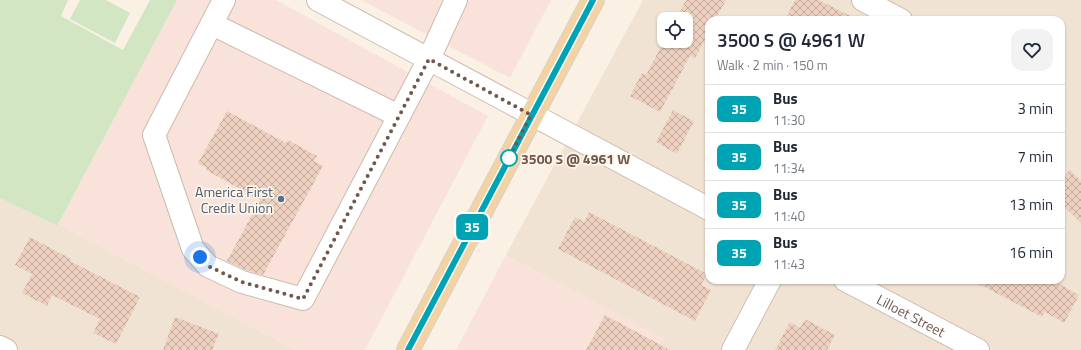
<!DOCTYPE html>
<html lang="en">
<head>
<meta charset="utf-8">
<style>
  body { margin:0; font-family:"Titillium Web",sans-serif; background:#f2f2f3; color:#1f2937; height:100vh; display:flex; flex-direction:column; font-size:15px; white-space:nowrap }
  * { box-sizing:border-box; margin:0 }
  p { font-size:13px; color:#747a83 }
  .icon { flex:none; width:22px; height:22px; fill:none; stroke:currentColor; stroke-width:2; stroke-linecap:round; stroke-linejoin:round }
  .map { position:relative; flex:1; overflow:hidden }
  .side { position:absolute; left:705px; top:16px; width:360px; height:268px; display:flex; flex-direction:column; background:#fff; border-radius:12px; box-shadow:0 1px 3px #0004 }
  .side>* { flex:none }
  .badge { padding:0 8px; border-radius:6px; font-size:14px; line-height:26px }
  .fabs { position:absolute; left:657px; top:12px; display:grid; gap:8px }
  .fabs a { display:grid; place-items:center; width:36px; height:36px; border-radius:8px; background:#fff; box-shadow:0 1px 3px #0004; font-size:20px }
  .you { position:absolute; width:20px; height:20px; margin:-10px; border:3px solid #fff; border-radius:50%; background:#1a73e8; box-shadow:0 0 0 6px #1a73e833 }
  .map>.badge { position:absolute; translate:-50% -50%; box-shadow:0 0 0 2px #fff }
  .round { display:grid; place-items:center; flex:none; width:42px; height:42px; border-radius:12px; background:#f2f2f3 }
  .head { display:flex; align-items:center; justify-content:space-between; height:68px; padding:0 12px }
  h1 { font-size:19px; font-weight:600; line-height:30px }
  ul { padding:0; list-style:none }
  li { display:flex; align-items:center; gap:12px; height:48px; padding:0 12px; border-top:1px solid #e0e1e3 }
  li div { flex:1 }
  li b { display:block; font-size:15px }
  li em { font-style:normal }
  li .badge { min-width:44px; font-weight:700; text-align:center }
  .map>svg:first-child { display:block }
  .residential { fill:#f1e3d3; fill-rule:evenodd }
  .commercial { fill:#f9e2d9 }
  .green { fill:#d3e6c4 }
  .building { fill:url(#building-cross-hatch) }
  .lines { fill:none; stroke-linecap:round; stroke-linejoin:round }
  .minor-casing { stroke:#ccbbaf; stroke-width:24 }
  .major-casing { stroke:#d7d0cd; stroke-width:24 }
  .minor { stroke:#fff; stroke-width:22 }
  .major { stroke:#f3d3a3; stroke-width:22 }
  .line-casing { stroke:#fff; stroke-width:9 }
  .line { stroke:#00a3b4; stroke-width:6 }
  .walk { stroke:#70584c; stroke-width:4; stroke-dasharray:0 7.2 }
  .stop-dot { fill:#fff; stroke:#00a3b4; stroke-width:2 }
  .service-dot { fill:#5c6f8a; stroke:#fdf5ea; stroke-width:1.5 }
  .labels { text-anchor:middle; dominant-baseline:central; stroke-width:3.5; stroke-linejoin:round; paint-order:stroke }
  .stop-label { font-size:14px; font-weight:bold; fill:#70584c; stroke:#fdf5ea; text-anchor:start }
  .service-label { font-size:14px; fill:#4e5e75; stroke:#fdf5ea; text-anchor:end }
  .street-label { font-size:14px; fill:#70584c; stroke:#fdf5ea }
</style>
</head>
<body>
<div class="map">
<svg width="1081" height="350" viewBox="0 0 1081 350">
  <defs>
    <pattern id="building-cross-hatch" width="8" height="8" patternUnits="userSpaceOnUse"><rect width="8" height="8" fill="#edd0bf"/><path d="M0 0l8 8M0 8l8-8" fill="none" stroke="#c4ac9d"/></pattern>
  </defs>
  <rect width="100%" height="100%" fill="#faf1e4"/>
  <g class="residential">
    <path d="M 643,0 L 1081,0 L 1081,350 L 657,350 L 663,339 L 506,255 ZM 664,19 L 686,19 L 686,41 L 664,41 ZM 709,20 L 1061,20 L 1061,280 L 709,280 Z"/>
    <path d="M 0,198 L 57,226 L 58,224 L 295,350 L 0,350 Z"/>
  </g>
  <g class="commercial">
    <path d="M 177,0 L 276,0 L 488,116 L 365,350 L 295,350 L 58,224 Z"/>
    <path d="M 361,0 L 551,0 L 510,78 Z"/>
    <path d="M 506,255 L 664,338 L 657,350 L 456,350 Z"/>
  </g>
  <g class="green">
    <path d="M 0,0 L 68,0 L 61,16 L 123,50 L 150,0 L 177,0 L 57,226 L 0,198 Z"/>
    <path d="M 80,0 L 106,0 L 130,13 L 115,43 L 70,19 Z"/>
  </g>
  <g class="building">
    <path d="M 686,0 L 726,0 L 715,20 L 709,20 L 709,32 L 695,58 L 690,56 L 660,112 L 630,96 L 642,73 L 646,75 L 664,41 L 686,41 L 686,19 L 676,19 Z"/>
    <path d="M 795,0 L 819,0 L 858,20 L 785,20 Z"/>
    <path d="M 673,110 L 694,121 L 677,154 L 656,142 Z"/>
    <path d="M 227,111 L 286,143 L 288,140 L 317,156 L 314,161 L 323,166 L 263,275 L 246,270 L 227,261 L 260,200 L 206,170 L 207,168 L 198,163 Z"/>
    <path d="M 1070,170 L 1081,181 L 1081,223 L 1061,204 L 1061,180 Z"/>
    <path d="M 589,212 L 707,274 L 701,285 L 711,290 L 695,321 L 558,249 L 575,217 L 584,222 Z"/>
    <path d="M 30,237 L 71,259 L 70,261 L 140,297 L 116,344 L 93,333 L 100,319 L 52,295 L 47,306 L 22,293 L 32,274 L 15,265 Z"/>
    <path d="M 971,280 L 1052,280 L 1079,295 L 1064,323 L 1045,312 L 1042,317 Z"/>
    <path d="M 605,315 L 670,350 L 586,350 Z"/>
    <path d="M 175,317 L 219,334 L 212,350 L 163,350 Z"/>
    <path d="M 805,319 L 835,335 L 827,350 L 775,350 L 790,322 L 800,328 Z"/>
  </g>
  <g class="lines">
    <g class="minor-casing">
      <g id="minor">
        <path d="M 224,0 L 154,135 L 193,249 L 208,266 L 242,282 L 303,299 L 429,59 L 456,0"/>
        <path d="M 318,0 C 449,69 578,140 709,209"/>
        <path d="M 863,0 L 901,20"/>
        <path d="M 212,24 L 399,116"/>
        <path id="s1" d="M 845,280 L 978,350"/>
        <path d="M 0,347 L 6,350"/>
        <path d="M 733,350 L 770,280"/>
      </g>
    </g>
    <g class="major-casing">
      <path id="major" d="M 408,350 L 593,0"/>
    </g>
    <use href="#minor" class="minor"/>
    <use href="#major" class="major"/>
  </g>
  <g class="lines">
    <g class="line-casing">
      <path id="line" d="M 408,350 L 593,0"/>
    </g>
    <use href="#line" class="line"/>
    <path class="walk" d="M 200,257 L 208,266 L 242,282 L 303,299 L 429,59 L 531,115 L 509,158"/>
  </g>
  <circle class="stop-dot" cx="509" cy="158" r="8"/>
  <circle class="service-dot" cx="281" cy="199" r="4"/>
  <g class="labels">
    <g class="stop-label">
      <text x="521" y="158">3500 S @ 4961 W</text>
    </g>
    <g class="service-label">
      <text x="273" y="191">America First<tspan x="273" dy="16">Credit Union</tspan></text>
    </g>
    <g class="street-label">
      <text stroke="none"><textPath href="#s1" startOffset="75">Lilloet Street</textPath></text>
    </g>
  </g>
</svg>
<div class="fabs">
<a><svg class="icon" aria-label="locate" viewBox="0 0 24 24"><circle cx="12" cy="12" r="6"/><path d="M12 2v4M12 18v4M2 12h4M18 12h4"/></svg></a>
</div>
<div class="you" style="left:200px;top:257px"></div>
<b class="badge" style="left:472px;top:227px;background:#00a3b4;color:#fff">35</b>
<section class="side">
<div class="head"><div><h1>3500 S @ 4961 W</h1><p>Walk · 2 min · 150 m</p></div><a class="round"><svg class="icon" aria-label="heart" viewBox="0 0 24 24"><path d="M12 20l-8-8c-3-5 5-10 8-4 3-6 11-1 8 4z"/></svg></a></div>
<ul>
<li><span class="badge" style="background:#00a3b4;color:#fff">35</span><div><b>Bus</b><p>11:30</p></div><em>3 min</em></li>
<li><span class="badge" style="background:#00a3b4;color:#fff">35</span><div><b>Bus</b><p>11:34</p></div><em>7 min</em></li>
<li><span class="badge" style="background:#00a3b4;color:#fff">35</span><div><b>Bus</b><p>11:40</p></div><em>13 min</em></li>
<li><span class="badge" style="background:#00a3b4;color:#fff">35</span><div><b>Bus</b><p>11:43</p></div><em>16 min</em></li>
</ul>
</section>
</div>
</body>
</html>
